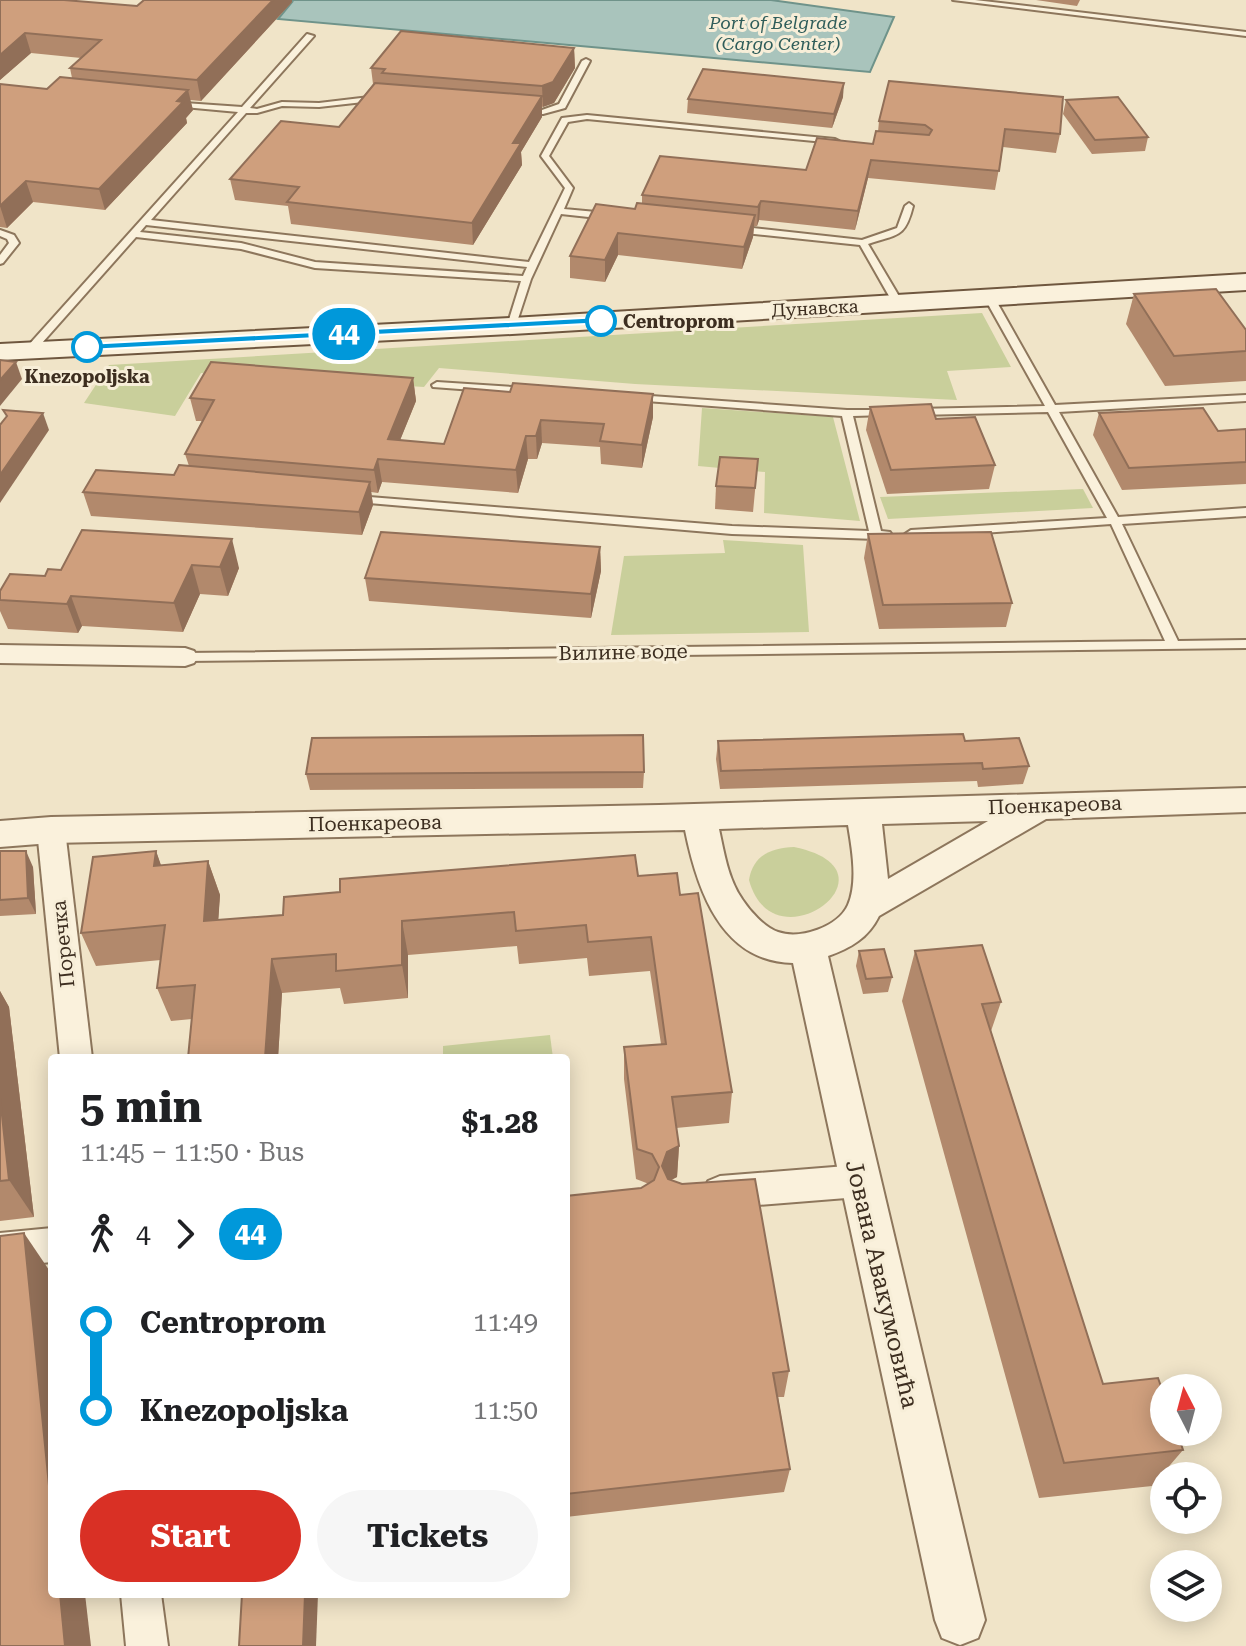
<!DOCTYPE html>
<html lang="en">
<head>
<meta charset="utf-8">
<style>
  body { margin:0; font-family:"Roboto Serif",serif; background:#f6f6f6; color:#202124; height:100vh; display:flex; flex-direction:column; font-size:30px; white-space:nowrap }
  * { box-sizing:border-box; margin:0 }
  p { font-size:26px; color:#757577 }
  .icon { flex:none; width:44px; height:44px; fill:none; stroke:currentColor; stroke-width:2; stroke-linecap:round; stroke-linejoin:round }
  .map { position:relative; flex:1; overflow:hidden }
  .drawer { position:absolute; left:48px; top:1054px; width:522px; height:544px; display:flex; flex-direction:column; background:#fff; border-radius:8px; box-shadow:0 4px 20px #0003 }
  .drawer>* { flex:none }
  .badge { padding:0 16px; border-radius:26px; font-size:28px; line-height:52px }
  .needle { width:52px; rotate:354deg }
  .buttons { position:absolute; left:1150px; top:1374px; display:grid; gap:16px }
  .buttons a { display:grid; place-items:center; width:72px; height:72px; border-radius:50%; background:#fff; box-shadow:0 4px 20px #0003; font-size:40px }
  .map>.badge { position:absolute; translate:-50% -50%; box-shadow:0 0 0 4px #fff }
  .legs { display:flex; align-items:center; gap:12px; height:88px; padding:0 32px; font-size:26px }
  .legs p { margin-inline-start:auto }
  .summary { display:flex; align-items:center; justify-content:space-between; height:136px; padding:0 32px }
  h1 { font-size:44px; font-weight:700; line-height:60px }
  .button { display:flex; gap:16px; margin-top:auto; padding:16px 32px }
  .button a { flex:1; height:92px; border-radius:48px; background:#d93025; color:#fff; font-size:32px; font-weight:700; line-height:92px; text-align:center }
  .button a+a { background:#f6f6f6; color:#202124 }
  ul { padding:0 32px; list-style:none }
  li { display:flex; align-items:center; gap:28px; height:88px; font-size:30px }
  li i { display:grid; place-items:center; width:12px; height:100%; margin:0 10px; background:currentColor }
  li i::after { content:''; width:20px; height:20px; margin:-10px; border:6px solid; border-radius:50%; background:#fff }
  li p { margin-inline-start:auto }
  li:first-child i { background:linear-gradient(#0000 50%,currentColor 0) }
  li:last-child i { background:linear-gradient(currentColor 50%,#0000 0) }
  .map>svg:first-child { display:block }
  .green { fill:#c9cf9b }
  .water { fill:#a9c4bc; stroke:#6f938a; stroke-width:2 }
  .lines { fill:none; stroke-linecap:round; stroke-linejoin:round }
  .service-casing { stroke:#8d765c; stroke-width:4 }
  .minor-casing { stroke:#8d765c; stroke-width:4 }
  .tertiary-casing { stroke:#8d765c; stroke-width:4 }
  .secondary-casing { stroke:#6f573f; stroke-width:4 }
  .service { fill:#faf1dc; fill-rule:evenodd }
  .minor { fill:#faf1dc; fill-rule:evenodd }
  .tertiary { fill:#faf1dc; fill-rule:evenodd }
  .secondary { fill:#faf1dc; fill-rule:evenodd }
  .wall { fill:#b2896c }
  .shaded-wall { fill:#916f58 }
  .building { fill:#cf9f7d; stroke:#916f58; stroke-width:2 }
  .line-1 { fill:#0098da; stroke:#fff; stroke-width:2 }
  .stop-1-dot { fill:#fff; stroke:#0098da; stroke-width:4 }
  .labels { text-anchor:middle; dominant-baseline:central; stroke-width:6; stroke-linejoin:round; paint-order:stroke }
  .far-water-label { font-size:18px; font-style:italic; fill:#2f5d5a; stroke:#f7eed8 }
  .far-street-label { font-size:18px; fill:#3d2e20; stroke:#f7eed8 }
  .far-stop-label { font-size:18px; font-weight:bold; fill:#3d2e20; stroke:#f7eed8; text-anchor:start }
  .street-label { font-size:20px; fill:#3d2e20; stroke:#f7eed8 }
  .near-street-label { font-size:24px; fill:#3d2e20; stroke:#f7eed8 }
</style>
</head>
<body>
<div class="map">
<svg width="1246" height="1646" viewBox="0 0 1246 1646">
  <rect width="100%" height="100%" fill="#f0e4c8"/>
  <g class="green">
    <path d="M 982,313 L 1011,367 L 947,371 L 957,400 L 635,384 L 439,368 L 424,387 L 201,373 L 175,416 L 84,403 L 109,365 Z"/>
    <path d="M 702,408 L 833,417 L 860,521 L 764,513 L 765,472 L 698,466 Z"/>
    <path d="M 1083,489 L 1093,508 L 888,519 L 880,497 Z"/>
    <path d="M 723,540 L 803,545 L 809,632 L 611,635 L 624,556 L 725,553 Z"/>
    <path d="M 794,847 C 907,870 773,970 749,880 C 753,855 771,848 794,847 Z"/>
    <path d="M 550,1035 L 553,1058 L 443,1058 L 443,1046 Z"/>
  </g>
  <path class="water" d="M 267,0 L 771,0 L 894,17 L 870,72 L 278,19 L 292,2 Z"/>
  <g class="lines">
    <g class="service-casing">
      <g id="service">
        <path d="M 953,0 L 975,0 L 1246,32 L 1246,36 Z"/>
        <path d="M 307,34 L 314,36 L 250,108 L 257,109 L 282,102 L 319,103 L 378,96 L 382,98 L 381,100 L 319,107 L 282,106 L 257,113 L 246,113 L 151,220 L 529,262 L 565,188 L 541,156 L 562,118 L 587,115 L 835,139 L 839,141 L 835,143 L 587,119 L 568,122 L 549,156 L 573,188 L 564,209 L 607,213 L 611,216 L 607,219 L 561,214 L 531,279 L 515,328 L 507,326 L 521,281 L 315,268 L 241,249 L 136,237 L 34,352 L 26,352 L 26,348 L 238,112 L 173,106 L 169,104 L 170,102 L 242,107 ZM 146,225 L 527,267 L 523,276 L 315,262 L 241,243 L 140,232 Z"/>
        <path d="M 586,59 L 590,61 L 565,108 L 543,114 L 523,114 L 523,110 L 542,110 L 559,104 L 582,61 Z"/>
        <path d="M 909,203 L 913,206 C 905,238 898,234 868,244 L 903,303 L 898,306 L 893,303 L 860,245 L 735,232 L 730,229 L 735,226 L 862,240 L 897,228 L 905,206 Z"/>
        <path d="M 0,230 L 14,235 L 19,243 L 3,263 L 0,264 L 0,255 L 9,243 L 7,239 L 0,236 Z"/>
        <path d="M 989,294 L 994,297 L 1055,405 L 1246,395 L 1246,401 L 1059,412 L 1118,517 L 1246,508 L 1246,516 L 1122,524 L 1178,641 L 1246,640 L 1246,648 L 185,661 L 179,657 L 185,653 L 1165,641 L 1111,524 L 911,538 L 905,534 L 911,530 L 1107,518 L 1048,412 L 916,415 L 911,412 L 916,409 L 1045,406 L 984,297 Z"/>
        <path d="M 437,382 L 528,388 L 533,391 L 528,394 L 433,387 L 432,385 Z"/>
        <path d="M 637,395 L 847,410 L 891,410 L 892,412 L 887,415 L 853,416 L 881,531 L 890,532 L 892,535 L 886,539 L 876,539 L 732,534 L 357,502 L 351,499 L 357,496 L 732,526 L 869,531 L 842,416 L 633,400 L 632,398 Z"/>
      </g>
    </g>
    <g class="minor-casing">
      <g id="minor">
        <path d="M 0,645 L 185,648 L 194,651 L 198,657 L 194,663 L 185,666 L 0,663 Z"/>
        <path d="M 51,819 L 61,822 L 65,830 L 92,1058 L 60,1058 L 37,830 L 41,822 Z"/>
        <path d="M 859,1165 L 871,1170 L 876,1181 L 871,1192 L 859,1197 L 720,1208 L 708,1203 L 703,1192 L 708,1181 L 720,1176 Z"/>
        <path d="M 52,1228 L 52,1262 L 0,1267 L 0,1233 Z"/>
        <path d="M 121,1594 L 161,1594 L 168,1646 L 126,1646 Z"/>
      </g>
    </g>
    <g class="tertiary-casing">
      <path id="tertiary" d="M 1246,788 L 1246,812 L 1046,819 L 879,916 C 868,938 851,948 828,956 L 985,1620 L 978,1638 L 960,1645 L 942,1638 L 935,1620 L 793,963 C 721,962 697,889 685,830 L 51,843 L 0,847 L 0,821 L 51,817 L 659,805 ZM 988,821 L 888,879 L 882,824 ZM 848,825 C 852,849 858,882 848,905 C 838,927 800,940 778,932 C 764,927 750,911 742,899 C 728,879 724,852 719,829 Z"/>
    </g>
    <g class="secondary-casing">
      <path id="secondary" d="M 1246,274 L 1246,290 L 512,334 L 0,360 L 0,344 L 512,318 Z"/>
    </g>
    <use href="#service" class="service"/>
    <use href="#minor" class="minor"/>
    <use href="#tertiary" class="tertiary"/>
    <use href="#secondary" class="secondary"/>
  </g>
  <g class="wall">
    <path d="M 0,0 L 89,2 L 137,6 L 144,0 L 292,0 L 292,2 L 201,101 L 190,100 L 193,110 L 186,118 L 187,123 L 105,210 L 33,202 L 7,228 L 0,227 L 0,84 L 47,89 L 72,78 L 70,68 L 81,58 L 31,53 L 0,80 Z"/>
    <path d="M 1036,0 L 1080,0 L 1077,6 Z"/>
    <path d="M 574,48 L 575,68 L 554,103 L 542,107 L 542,117 L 521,152 L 522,165 L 473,245 L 291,224 L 288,206 L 235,200 L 230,179 L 339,127 L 373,84 L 371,68 Z"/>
    <path d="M 889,81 L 1060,134 L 1056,153 L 1003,147 L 995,190 L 868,178 L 855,230 L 759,220 L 757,226 L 754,226 L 753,237 L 742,269 L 618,255 L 605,282 L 570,278 L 570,256 L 642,204 L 642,195 L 806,170 L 873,144 L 878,132 L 879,121 Z"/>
    <path d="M 843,97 L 832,128 L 687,113 L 688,99 Z"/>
    <path d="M 1066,100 L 1148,137 L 1145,151 L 1092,154 L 1063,114 Z"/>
    <path d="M 1134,294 L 1246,330 L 1246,381 L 1165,386 L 1126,324 Z"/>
    <path d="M 413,378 L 416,401 L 400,440 L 444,444 L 510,392 L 653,394 L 653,417 L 642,468 L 601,464 L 600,447 L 542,443 L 537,459 L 528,459 L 518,493 L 382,482 L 378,493 L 371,492 L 373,505 L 362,535 L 91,516 L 83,492 L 174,475 L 189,466 L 185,454 L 202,421 L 196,421 L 190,398 Z"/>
    <path d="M 870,407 L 936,419 L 995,465 L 989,489 L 887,494 L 866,430 Z"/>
    <path d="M 1099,413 L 1218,431 L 1246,429 L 1246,484 L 1122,490 L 1093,435 Z"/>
    <path d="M 758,459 L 753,512 L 715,509 L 716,486 Z"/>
    <path d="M 82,530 L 239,568 L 228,596 L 200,594 L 183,632 L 82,626 L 78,633 L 8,629 L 0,611 L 0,591 L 61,570 Z"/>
    <path d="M 868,534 L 1012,603 L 1006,627 L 879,629 L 864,558 Z"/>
    <path d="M 600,547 L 601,571 L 591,618 L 369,601 L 365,578 Z"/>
    <path d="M 718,741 L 965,741 L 1029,766 L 1023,784 L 978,787 L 977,781 L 720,789 L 716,759 Z"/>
    <path d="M 644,772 L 643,788 L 310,790 L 306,774 Z"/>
    <path d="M 0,851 L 33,867 L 36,914 L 0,916 Z"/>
    <path d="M 156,851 L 161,866 L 208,861 L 220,895 L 218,920 L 283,915 L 638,876 L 680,895 L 732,1092 L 729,1123 L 676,1128 L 679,1146 L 677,1177 L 671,1180 L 789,1371 L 784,1397 L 778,1397 L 790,1469 L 784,1492 L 566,1517 L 566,1196 L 641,1188 L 649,1184 L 636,1179 L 624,1079 L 624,1047 L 661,1044 L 650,971 L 589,976 L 587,958 L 519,964 L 517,946 L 408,955 L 408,998 L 344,1004 L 340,988 L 282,993 L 278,1058 L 188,1058 L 192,1019 L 171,1021 L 157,988 L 161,960 L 96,966 L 81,933 Z"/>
    <path d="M 859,951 L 892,977 L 888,992 L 863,994 L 856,966 Z"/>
    <path d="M 915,951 L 1001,1002 L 991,1031 L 1103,1384 L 1183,1450 L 1152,1486 L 1039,1498 L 902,1001 Z"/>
    <path d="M 0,991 L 9,1007 L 34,1217 L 0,1221 Z"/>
  </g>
  <g class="shaded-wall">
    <path d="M 273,0 L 292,0 L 292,2 L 201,101 L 197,80 Z"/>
    <path d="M 25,33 L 31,53 L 0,80 L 0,55 Z"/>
    <path d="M 574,48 L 575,68 L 554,103 L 543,107 L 542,86 Z"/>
    <path d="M 844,83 L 843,97 L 832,128 L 834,114 Z"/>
    <path d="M 188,90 L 193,110 L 186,118 L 187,123 L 105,210 L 99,189 Z"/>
    <path d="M 542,96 L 542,117 L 521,152 L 522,165 L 473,245 L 472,223 L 513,143 Z"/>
    <path d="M 871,160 L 868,178 L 855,230 L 858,211 Z"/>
    <path d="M 26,181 L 33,202 L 7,228 L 0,206 Z"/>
    <path d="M 761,201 L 759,220 L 757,226 L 758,207 Z"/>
    <path d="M 755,215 L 753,237 L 742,269 L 744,247 Z"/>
    <path d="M 618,233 L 618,255 L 605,282 L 605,260 Z"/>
    <path d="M 16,362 L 22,379 L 0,406 L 0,380 Z"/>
    <path d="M 413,378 L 416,401 L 392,460 L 388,439 Z"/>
    <path d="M 653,394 L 653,417 L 642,468 L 642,445 Z"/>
    <path d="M 43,413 L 49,430 L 0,503 L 0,475 Z"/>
    <path d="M 541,420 L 542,443 L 537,459 L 536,436 Z"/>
    <path d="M 526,436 L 528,459 L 518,493 L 516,470 Z"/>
    <path d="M 378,459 L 382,482 L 378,493 L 374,470 Z"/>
    <path d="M 370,482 L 373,505 L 362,535 L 359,512 Z"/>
    <path d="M 232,539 L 239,568 L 228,596 L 220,567 Z"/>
    <path d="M 600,547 L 601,571 L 591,618 L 591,594 Z"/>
    <path d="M 192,565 L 200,594 L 183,632 L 174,603 Z"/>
    <path d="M 71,596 L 82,626 L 78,633 L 67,604 Z"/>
    <path d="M 26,851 L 33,867 L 36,914 L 28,898 Z"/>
    <path d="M 156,851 L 168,885 L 154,866 Z"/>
    <path d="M 208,861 L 220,895 L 216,955 L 204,921 Z"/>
    <path d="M 402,921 L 408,955 L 408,998 L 402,965 Z"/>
    <path d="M 272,959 L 282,993 L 278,1058 L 265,1058 Z"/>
    <path d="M 0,991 L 9,1007 L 34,1217 L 9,1180 L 0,1097 Z"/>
    <path d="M 679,1146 L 677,1177 L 665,1183 L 662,1166 L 667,1152 Z"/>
    <path d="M 24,1233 L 49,1270 L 52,1296 L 52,1516 Z"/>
    <path d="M 60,1594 L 85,1594 L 91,1646 L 65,1646 Z"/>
    <path d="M 305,1594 L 318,1594 L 316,1646 L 303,1646 Z"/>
  </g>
  <g class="building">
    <path d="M 0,0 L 64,0 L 137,6 L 144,0 L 273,0 L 197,80 L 70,68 L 101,40 L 25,33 L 0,55 Z"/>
    <path d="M 401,31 L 574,48 L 553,82 L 542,86 L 382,73 L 385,69 L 371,68 Z"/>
    <path d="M 703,69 L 844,83 L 834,114 L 688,99 Z"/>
    <path d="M 60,77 L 188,90 L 177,101 L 183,102 L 99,189 L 26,181 L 0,206 L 0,84 L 47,89 Z"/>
    <path d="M 889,81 L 1063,97 L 1060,134 L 1005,129 L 999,171 L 871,160 L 858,211 L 761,201 L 758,207 L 642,195 L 660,156 L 806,170 L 817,138 L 873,144 L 876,131 L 929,135 L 932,130 L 925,125 L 879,121 Z"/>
    <path d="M 375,83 L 542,96 L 513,143 L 521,143 L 472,223 L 287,202 L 299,187 L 230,179 L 281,121 L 339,127 Z"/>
    <path d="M 1118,97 L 1148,137 L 1095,140 L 1066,100 Z"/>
    <path d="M 637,203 L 755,215 L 744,247 L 618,233 L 605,260 L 570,256 L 596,204 L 635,209 Z"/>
    <path d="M 1216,289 L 1246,330 L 1246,351 L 1174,356 L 1134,294 Z"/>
    <path d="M 0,360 L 16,362 L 0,380 Z"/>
    <path d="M 211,362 L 413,378 L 388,439 L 444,444 L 464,388 L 510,392 L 513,383 L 653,394 L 642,445 L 600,441 L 604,424 L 541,420 L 536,436 L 526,436 L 516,470 L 378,459 L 374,470 L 185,454 L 214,400 L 190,398 Z"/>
    <path d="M 931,404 L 936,419 L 975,417 L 995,465 L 891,470 L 870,407 Z"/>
    <path d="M 1203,408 L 1218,431 L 1246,429 L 1246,462 L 1129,468 L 1099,413 Z"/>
    <path d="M 3,410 L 43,413 L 0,475 L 0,425 L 7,416 Z"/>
    <path d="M 720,457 L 758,459 L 755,488 L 716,486 Z"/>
    <path d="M 179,465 L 370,482 L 359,512 L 83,492 L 96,470 L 174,475 Z"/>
    <path d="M 82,530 L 232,539 L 220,567 L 192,565 L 174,603 L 71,596 L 67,604 L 0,600 L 0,591 L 10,574 L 45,576 L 48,569 L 61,570 Z"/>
    <path d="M 381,532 L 600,547 L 591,594 L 365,578 Z"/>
    <path d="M 991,532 L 1012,603 L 883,605 L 868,534 Z"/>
    <path d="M 963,734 L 965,741 L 1019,738 L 1029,766 L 983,769 L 982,763 L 721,771 L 718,741 Z"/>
    <path d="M 643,735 L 644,772 L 306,774 L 312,738 Z"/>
    <path d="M 0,851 L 26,851 L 28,898 L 0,900 Z"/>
    <path d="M 156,851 L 154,866 L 208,861 L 204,921 L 283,915 L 284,897 L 340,892 L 340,879 L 635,855 L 638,876 L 677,873 L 680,895 L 698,893 L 732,1092 L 672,1097 L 679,1146 L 667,1152 L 662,1166 L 668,1179 L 682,1184 L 755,1179 L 789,1371 L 773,1373 L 790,1469 L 566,1494 L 566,1196 L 641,1188 L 654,1180 L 659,1167 L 652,1154 L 637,1149 L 624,1047 L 666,1044 L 651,937 L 588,942 L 586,925 L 516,931 L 514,912 L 402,921 L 402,965 L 336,971 L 336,954 L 272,959 L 265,1058 L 188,1058 L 195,985 L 157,988 L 165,925 L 81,933 L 93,857 Z"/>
    <path d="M 982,945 L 1001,1002 L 982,1004 L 1103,1384 L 1158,1378 L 1164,1395 L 1164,1432 L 1177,1432 L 1183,1450 L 1064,1463 L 915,951 Z"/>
    <path d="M 884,949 L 892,977 L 866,979 L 859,951 Z"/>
    <path d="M 0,1097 L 9,1180 L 0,1181 Z"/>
    <path d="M 24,1233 L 52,1516 L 52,1594 L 60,1594 L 65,1646 L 0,1646 L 0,1236 Z"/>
    <path d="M 242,1594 L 305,1594 L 303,1646 L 239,1646 Z"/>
  </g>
  <path class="line-1" d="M 601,317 L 606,321 L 605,323 L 87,350 L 81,347 L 87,344 Z"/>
  <g class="stop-1-dot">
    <circle cx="601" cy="321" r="14"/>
    <circle cx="87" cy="347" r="14"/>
  </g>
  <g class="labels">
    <g class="far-water-label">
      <text x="778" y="22">Port of Belgrade<tspan x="778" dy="21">(Cargo Center)</tspan></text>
    </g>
    <g class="far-street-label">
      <text transform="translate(815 308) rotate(-3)">Дунавска</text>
    </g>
    <g class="far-stop-label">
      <text x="623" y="321">Centroprom</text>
      <text x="87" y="376" text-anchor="middle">Knezopoljska</text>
    </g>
    <g class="street-label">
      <text transform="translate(623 652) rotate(-1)">Вилине воде</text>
      <text transform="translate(1055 805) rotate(-2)">Поенкареова</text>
      <text transform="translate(375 823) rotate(-1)">Поенкареова</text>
      <text transform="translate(63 944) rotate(-96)">Поречка</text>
    </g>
    <g class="near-street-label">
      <text transform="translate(882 1284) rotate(77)">Јована Авакумовића</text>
    </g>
  </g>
</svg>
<div class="buttons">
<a><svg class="needle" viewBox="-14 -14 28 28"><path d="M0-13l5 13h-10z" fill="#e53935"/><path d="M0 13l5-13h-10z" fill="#757577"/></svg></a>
<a><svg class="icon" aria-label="locate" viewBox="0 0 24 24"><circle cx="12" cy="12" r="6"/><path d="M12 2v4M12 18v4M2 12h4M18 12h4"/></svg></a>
<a><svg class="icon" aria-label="layers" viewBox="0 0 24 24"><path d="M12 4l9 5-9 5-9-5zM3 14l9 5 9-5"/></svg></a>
</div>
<b class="badge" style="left:344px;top:334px;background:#0098da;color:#fff">44</b>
<section class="drawer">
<div class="summary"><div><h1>5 min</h1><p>11:45 – 11:50 · Bus</p></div><b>$1.28</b></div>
<div class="legs"><svg class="icon" aria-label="walk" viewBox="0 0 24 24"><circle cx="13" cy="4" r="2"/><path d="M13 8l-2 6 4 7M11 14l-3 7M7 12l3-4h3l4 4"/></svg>4<svg class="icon" aria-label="forward" viewBox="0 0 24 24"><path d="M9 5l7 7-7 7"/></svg><b class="badge" style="background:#0098da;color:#fff">44</b></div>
<ul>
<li><i style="color:#0098da"></i><b>Centroprom</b><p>11:49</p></li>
<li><i style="color:#0098da"></i><b>Knezopoljska</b><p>11:50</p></li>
</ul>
<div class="button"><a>Start</a><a>Tickets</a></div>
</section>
</div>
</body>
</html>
